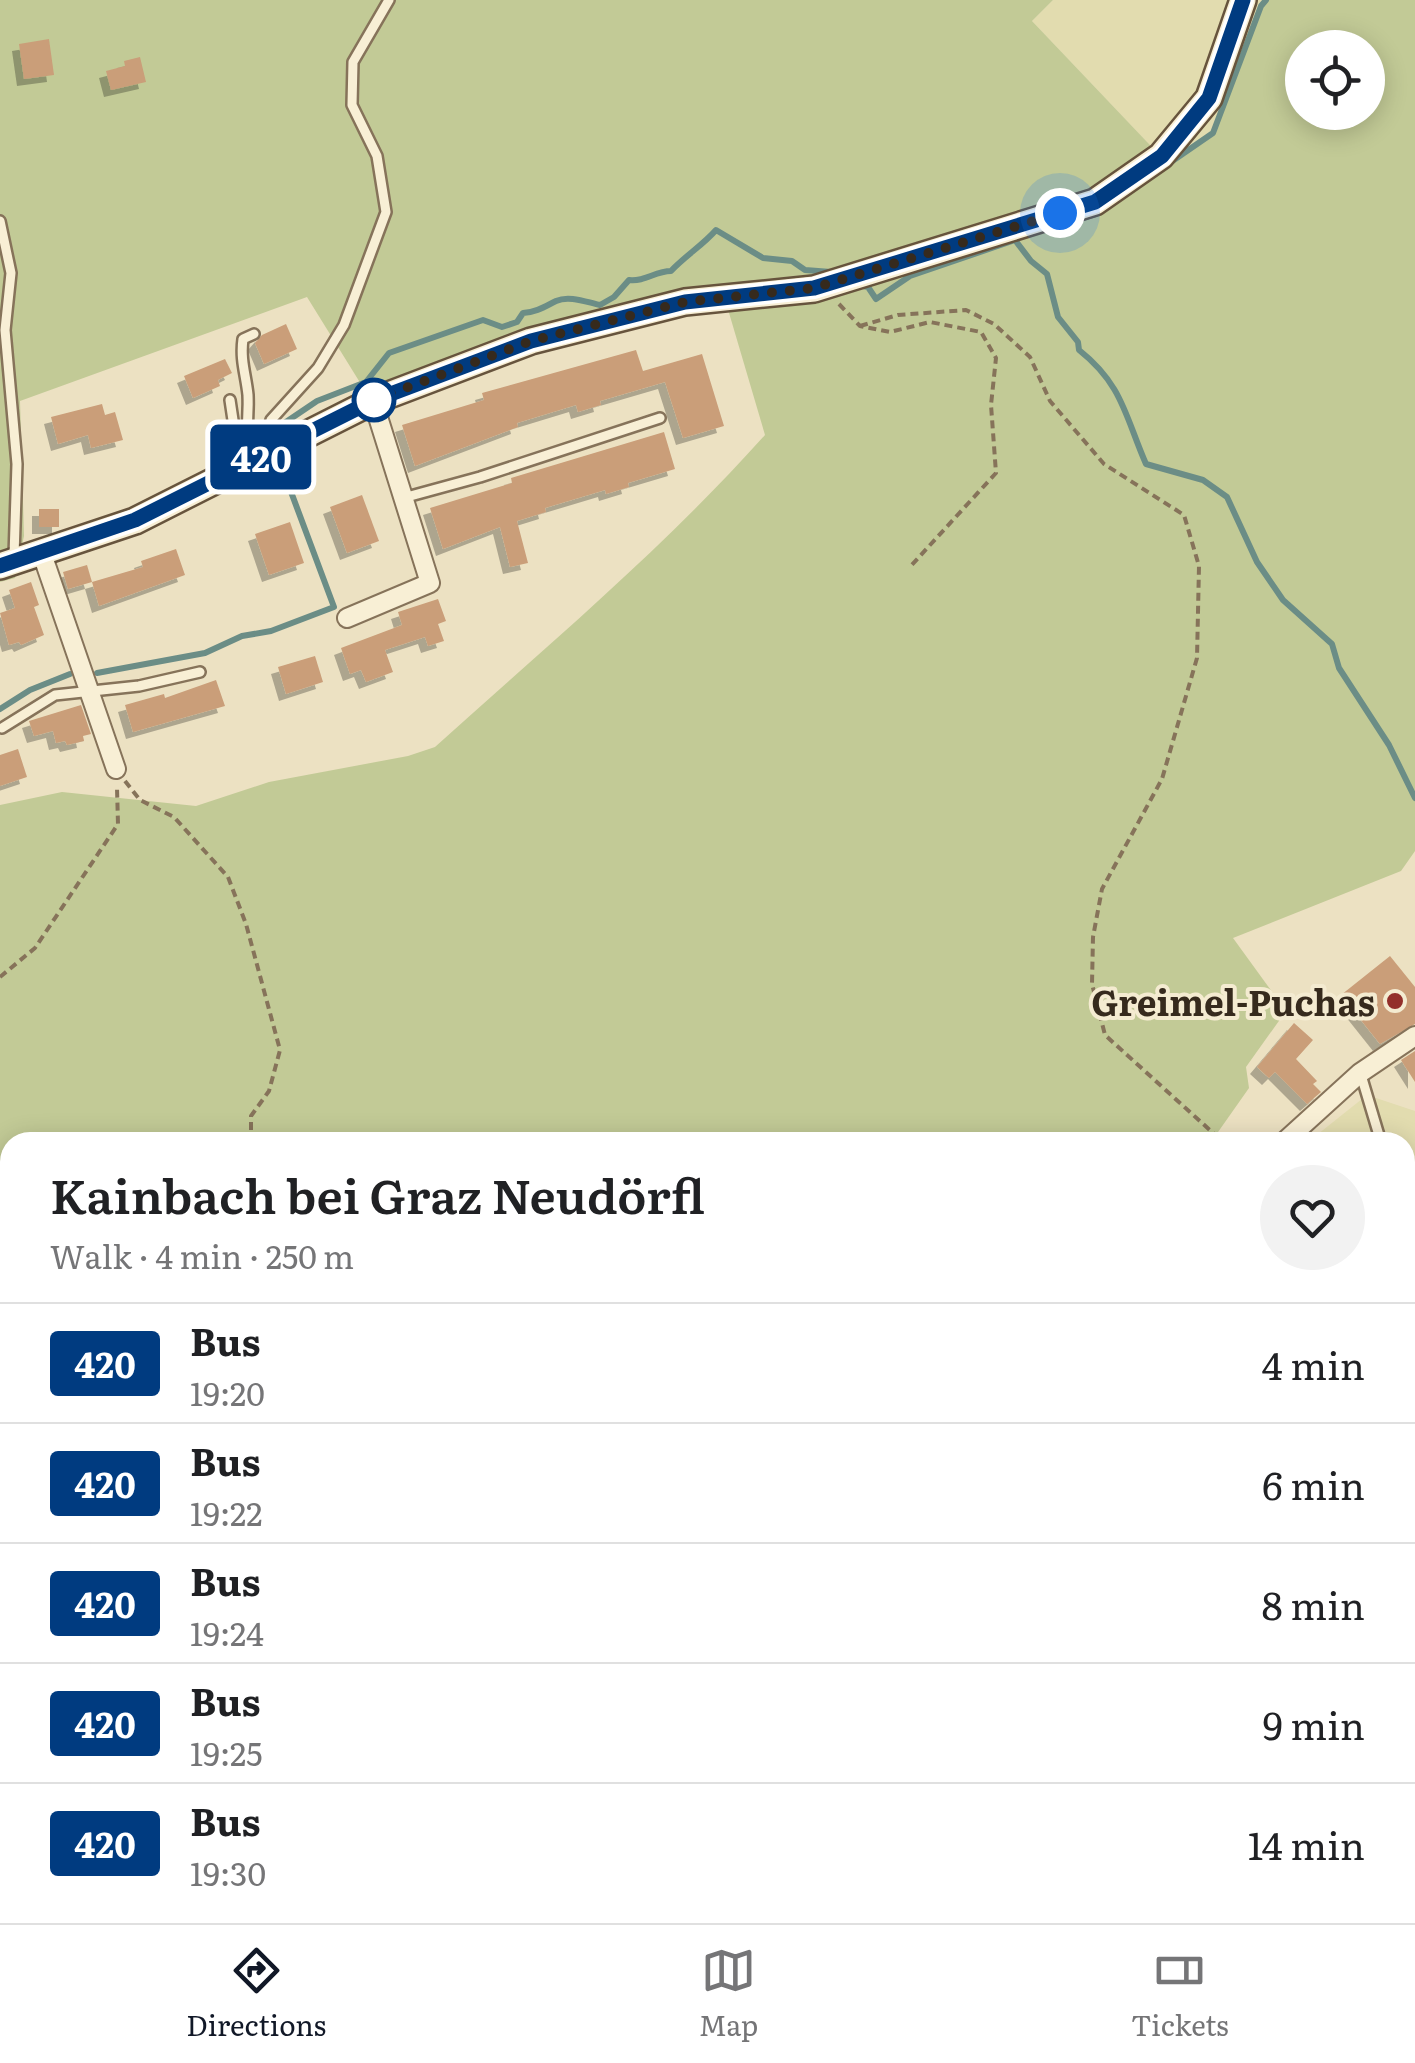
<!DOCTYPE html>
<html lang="en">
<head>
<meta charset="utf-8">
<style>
  body { margin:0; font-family:Literata,serif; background:#f2f2f2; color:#202124; height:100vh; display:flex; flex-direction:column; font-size:38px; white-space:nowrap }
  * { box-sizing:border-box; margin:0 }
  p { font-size:32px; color:#757577 }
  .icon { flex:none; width:55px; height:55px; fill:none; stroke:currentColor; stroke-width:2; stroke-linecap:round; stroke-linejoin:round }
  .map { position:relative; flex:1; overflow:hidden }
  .drawer { position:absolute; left:0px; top:1132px; width:1415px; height:792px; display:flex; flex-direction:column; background:#fff; border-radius:30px 30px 0 0; box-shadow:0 5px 25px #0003 }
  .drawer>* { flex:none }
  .badge { padding:0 20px; border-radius:8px; font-size:35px; line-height:65px }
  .buttons { position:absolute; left:1285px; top:30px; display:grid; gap:20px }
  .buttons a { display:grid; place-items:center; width:100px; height:100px; border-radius:50%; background:#fff; box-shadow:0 5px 25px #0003; font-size:50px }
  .you { position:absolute; width:50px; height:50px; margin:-25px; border:8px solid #fff; border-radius:50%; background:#1a73e8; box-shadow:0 0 0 15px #1a73e833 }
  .map>.badge { position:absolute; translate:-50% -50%; box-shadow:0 0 0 5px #fff }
  .round { display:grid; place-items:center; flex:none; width:105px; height:105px; border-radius:52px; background:#f2f2f2 }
  .summary { display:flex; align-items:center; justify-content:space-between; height:170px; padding:0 50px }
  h1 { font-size:48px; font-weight:600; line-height:75px }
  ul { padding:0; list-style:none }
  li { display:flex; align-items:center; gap:30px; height:120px; padding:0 50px; border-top:2px solid #e0e0e0 }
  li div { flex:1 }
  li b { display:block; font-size:38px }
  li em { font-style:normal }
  li .badge { min-width:110px; font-weight:700; text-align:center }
  .tab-bar { display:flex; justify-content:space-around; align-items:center; height:140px; border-top:2px solid #e0e0e0; background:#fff; font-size:28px; color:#757577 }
  .tab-bar a { display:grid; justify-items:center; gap:5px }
  .tab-bar .selected { color:#111827 }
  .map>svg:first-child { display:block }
  .farmland { fill:#e2dcaf }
  .green { fill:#c2ca96; fill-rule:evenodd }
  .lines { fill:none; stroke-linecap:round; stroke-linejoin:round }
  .stream { stroke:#6b8d86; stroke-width:6 }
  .building { fill:#ca9e79; filter:url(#shadow) }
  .service-casing { stroke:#86735a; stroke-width:14 }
  .minor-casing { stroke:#86735a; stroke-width:22 }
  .secondary-casing { stroke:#67543d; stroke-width:30 }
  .path { stroke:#86735a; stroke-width:4; stroke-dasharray:8 5; stroke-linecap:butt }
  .service { stroke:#f8efd5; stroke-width:9 }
  .minor { stroke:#f8efd5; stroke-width:18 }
  .secondary { stroke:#f8efd5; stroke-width:25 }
  .line-casing { stroke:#fff; stroke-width:22 }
  .line { stroke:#003b80; stroke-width:15 }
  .walk { stroke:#362a1d; stroke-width:10; stroke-dasharray:0 18 }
  .stop-dot { fill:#fff; stroke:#003b80; stroke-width:5 }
  .poi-dot { fill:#932f2b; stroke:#f4ebd1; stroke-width:4 }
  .labels { text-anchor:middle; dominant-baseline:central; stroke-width:8; stroke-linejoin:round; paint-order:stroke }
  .poi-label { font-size:35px; font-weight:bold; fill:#362a1d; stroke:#f4ebd1; text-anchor:end }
</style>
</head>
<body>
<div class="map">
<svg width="1415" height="1923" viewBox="0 0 1415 1923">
  <defs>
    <filter id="shadow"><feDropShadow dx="-7" dy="7" stdDeviation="0" flood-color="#0004"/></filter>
  </defs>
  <rect width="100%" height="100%" fill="#ece1c2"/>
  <g class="farmland">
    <path d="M 1053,0 L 1263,0 L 1213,133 L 1168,164 L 1032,21 Z"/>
    <path d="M 1367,1095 L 1415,1111 L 1415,1923 L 850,1923 L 847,1915 L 1405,1915 L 1405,1142 L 1308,1142 Z"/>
  </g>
  <path class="green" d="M 0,0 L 1053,0 L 1032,21 L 1168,164 L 1213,133 L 1263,0 L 1415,0 L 1415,851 L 1401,871 L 1233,938 L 1286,1011 L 1246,1067 L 1249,1088 L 1211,1142 L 1081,1142 L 1071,1139 L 1069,1142 L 10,1142 L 10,1915 L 847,1915 L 850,1923 L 0,1923 L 0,805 L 62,792 L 196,806 L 269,782 L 408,756 L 435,747 C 547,646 664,548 765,435 L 727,306 L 656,318 L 514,355 L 377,410 L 307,297 L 20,401 L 24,536 L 15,578 L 0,582 ZM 1302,48 L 1368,48 L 1368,112 L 1302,112 Z"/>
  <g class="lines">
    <g class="stream">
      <path d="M 1168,164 L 1213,133 L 1261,6 L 1266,0"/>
      <path d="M 1046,230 L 1096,214"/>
      <path d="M 1015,240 L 1031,261 L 1047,274 L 1058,317 L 1078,342 L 1079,350 C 1123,385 1125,416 1146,464 L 1203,480 L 1227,497 L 1257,562 L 1283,600 L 1332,644 L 1339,668 L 1389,745 L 1415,798"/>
      <path d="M 858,285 L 868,287 L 876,299 L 910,276 L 1015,240"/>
      <path d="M 277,434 L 277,428 L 317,401 L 366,382 L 389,353 L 483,320 L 502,327 L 517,322 L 523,313 C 537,312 544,307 556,301 C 569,295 586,302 600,305 L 614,297 L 629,280 C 645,282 655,271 671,271 C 685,256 703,245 716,230 L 763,258 L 792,261 L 805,270 L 831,272"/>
      <path d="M 97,673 L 205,653 L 242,636 L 271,631 L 334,607 L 281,465"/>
      <path d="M 0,709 L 30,690 L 70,674"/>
    </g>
  </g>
  <g class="building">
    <path d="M 49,39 L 54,75 L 24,79 L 19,44 Z"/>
    <path d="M 140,57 L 146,82 L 111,90 L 106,71 L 125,66 L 124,61 Z"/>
    <path d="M 286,324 L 297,349 L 264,364 L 255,343 L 262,335 Z"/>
    <path d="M 636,350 L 643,371 L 702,354 L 724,426 L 683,438 L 665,382 L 600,401 L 601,405 L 578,412 L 576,405 L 517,423 L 518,427 L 415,466 L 402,425 L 484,400 L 482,393 Z"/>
    <path d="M 225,359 L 232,373 L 218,380 L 220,386 L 193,398 L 184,376 Z"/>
    <path d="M 102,404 L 105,415 L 115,412 L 123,440 L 91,448 L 88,435 L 58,444 L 51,417 Z"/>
    <path d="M 664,432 L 675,469 L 628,483 L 629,487 L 606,494 L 605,490 L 545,508 L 546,512 L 517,521 L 528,563 L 510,567 L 500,527 L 443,549 L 430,508 L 512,483 L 511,478 Z"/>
    <path d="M 362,495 L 379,541 L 347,553 L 330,507 Z"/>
    <rect x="39" y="509" width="20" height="18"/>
    <path d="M 290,522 L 304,563 L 269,575 L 255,534 Z"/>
    <path d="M 176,549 L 185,575 L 99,606 L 92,582 L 143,567 L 141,561 Z"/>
    <path d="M 87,565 L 92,582 L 68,589 L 63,572 Z"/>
    <path d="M 31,582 L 39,605 L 34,607 L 44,635 L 21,645 L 19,642 L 9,645 L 0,613 L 15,608 L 9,590 Z"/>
    <path d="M 438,599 L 446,621 L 438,624 L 444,641 L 428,646 L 425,637 L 385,650 L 393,672 L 366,682 L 361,670 L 350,674 L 341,648 L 402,625 L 398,612 Z"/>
    <path d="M 315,656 L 323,682 L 286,694 L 278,667 Z"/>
    <path d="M 216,680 L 225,706 L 133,732 L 125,705 L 164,694 L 165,698 Z"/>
    <path d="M 81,705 L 91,734 L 83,736 L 84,741 L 67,745 L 65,741 L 56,743 L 53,731 L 34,736 L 29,721 Z"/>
    <path d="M 18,749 L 27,777 L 0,786 L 0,755 Z"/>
    <path d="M 1390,956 L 1415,987 L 1415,1024 L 1380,1044 L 1341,995 Z"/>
    <path d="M 1294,1023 L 1313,1040 L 1296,1059 L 1317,1081 L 1313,1084 L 1321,1092 L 1307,1104 L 1275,1072 L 1269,1078 L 1257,1067 Z"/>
    <path d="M 1415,1051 L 1415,1082 L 1401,1060 Z"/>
  </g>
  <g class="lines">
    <g class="service-casing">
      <g id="service">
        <path d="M 0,221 L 11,273 L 5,330 L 17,464 L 14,556"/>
        <path d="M 230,400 L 240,467 C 246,443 249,420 248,395 C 246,375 240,360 243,339 L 254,334"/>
        <path d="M 261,452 L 271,420 L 318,368 L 344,325 L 386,212 L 377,156 L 352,105 L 353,62 L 389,0"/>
        <path d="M 403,498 L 480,477 L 660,418"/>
        <path d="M 2,728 L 55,695 L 139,686 L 200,672"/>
        <path d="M 1361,1075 L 1381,1142"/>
        <path d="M 1405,1217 L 1415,1232"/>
        <path d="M 1405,1281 L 1415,1274"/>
      </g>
    </g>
    <g class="minor-casing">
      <g id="minor">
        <path d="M 42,554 L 116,769"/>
        <path d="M 347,618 L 430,583 L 373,401"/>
        <path d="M 1284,1142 L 1360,1073 L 1415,1036"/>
        <path d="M 0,1844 L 10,1837"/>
      </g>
    </g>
    <g class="secondary-casing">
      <path id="secondary" d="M 0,566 L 135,521 L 373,401 L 531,341 L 685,302 L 814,289 L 1095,202 L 1161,156 L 1209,98 L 1243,0"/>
    </g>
    <g class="path">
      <path d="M 839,304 L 860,326 L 890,332 L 930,322 L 981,332 L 996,358 L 991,405 L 996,473 L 909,568"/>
      <path d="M 860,326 L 898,315 L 966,310 L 994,324 L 1030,357 L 1050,401 L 1104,464 L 1184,515 L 1199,566 L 1197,658 L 1162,779 L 1102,889 L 1093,937 L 1092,984 L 1105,1035 L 1223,1142"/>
      <path d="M 125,781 L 140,800 L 174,817 L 228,877 L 246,924 L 280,1050 L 269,1091 L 251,1116 L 251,1142"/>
      <path d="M 0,977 L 35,948 L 118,824 L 117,788"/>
      <path d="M 0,1371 L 10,1378"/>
      <path d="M 1405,1533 L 1415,1541"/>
      <path d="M 163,1915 L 173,1916"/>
      <path d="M 899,1915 L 902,1923"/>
      <path d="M 0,1920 L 10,1858"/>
      <path d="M 976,1923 L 976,1915"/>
    </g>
    <use href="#service" class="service"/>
    <use href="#minor" class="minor"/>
    <use href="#secondary" class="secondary"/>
  </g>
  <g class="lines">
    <g class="line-casing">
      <path id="line" d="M 0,566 L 135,520 L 372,401 L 531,341 L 685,302 L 814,288 L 1095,202 L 1162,156 L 1209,98 L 1243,0"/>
    </g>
    <use href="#line" class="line"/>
    <path class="walk" d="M 374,400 L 531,341 L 685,302 L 814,288 L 1060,213"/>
  </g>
  <circle class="stop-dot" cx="374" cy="400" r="20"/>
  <circle class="poi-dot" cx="1395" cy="1001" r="10"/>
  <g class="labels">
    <g class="poi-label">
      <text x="1375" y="1001">Greimel-Puchas</text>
    </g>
  </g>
</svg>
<div class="buttons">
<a><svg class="icon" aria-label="locate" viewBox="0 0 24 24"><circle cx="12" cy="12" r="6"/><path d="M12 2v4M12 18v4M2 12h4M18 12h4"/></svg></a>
</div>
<div class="you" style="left:1060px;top:213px"></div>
<b class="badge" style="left:261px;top:457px;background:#003b80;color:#fff">420</b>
<section class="drawer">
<div class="summary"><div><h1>Kainbach bei Graz Neudörfl</h1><p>Walk · 4 min · 250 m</p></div><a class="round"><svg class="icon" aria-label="heart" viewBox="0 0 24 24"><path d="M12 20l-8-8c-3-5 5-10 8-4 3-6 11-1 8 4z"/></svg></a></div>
<ul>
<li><span class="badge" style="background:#003b80;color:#fff">420</span><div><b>Bus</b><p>19:20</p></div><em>4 min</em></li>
<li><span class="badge" style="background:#003b80;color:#fff">420</span><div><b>Bus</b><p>19:22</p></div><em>6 min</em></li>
<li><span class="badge" style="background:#003b80;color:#fff">420</span><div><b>Bus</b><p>19:24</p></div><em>8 min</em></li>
<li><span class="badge" style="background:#003b80;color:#fff">420</span><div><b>Bus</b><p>19:25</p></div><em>9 min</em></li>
<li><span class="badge" style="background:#003b80;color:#fff">420</span><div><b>Bus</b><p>19:30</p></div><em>14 min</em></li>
</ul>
</section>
</div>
<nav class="tab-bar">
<a class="selected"><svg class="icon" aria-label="directions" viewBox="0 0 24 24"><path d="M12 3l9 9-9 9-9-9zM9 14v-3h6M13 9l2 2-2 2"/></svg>Directions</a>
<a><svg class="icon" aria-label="map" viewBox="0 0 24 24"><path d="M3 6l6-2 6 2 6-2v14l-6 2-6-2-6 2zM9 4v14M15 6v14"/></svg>Map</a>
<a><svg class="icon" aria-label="tickets" viewBox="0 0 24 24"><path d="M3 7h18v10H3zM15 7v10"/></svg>Tickets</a>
</nav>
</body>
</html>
